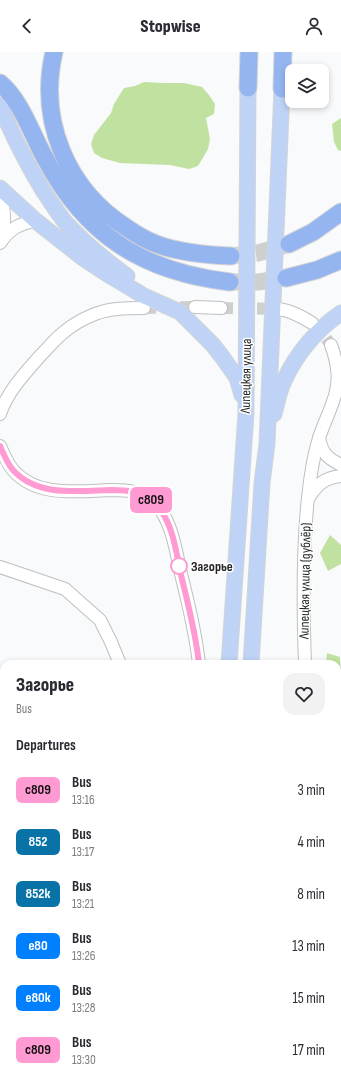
<!DOCTYPE html>
<html lang="en">
<head>
<meta charset="utf-8">
<style>
  body { margin:0; font-family:"Sofia Sans Condensed",sans-serif; background:#f2f2f3; color:#2b2b33; height:100vh; display:flex; flex-direction:column; font-size:15px; white-space:nowrap }
  * { box-sizing:border-box; margin:0 }
  p { font-size:13px; color:#7c7c81 }
  .icon { flex:none; width:22px; height:22px; fill:none; stroke:currentColor; stroke-width:2; stroke-linecap:round; stroke-linejoin:round }
  .map { position:relative; flex:1; overflow:hidden }
  .details { position:absolute; left:0px; top:608px; width:341px; height:424px; display:flex; flex-direction:column; background:#fff; border-radius:12px 12px 0 0; box-shadow:0 2px 6px #0003 }
  .details>* { flex:none }
  .badge { padding:0 8px; border-radius:6px; font-size:14px; line-height:26px }
  .tools { position:absolute; left:285px; top:12px; display:grid; gap:8px }
  .tools a { display:grid; place-items:center; width:44px; height:44px; border-radius:8px; background:#fff; box-shadow:0 2px 6px #0003; font-size:20px }
  .map>.badge { position:absolute; translate:-50% -50%; box-shadow:0 0 0 2px #fff }
  h2 { padding:0 16px; font-size:15px; line-height:36px }
  .round { display:grid; place-items:center; flex:none; width:42px; height:42px; border-radius:12px; background:#f2f2f3 }
  .overview { display:flex; align-items:center; justify-content:space-between; height:68px; padding:0 16px }
  h1 { font-size:19px; font-weight:800; line-height:30px }
  ul { padding:0; list-style:none }
  li { display:flex; align-items:center; gap:12px; height:52px; padding:0 16px }
  li div { flex:1 }
  li b { display:block; font-size:15px }
  li em { font-style:normal }
  li .badge { min-width:44px; font-weight:700; text-align:center }
  header { display:flex; justify-content:space-between; align-items:center; height:52px; padding:0 16px; background:#fff; font-size:18px; font-weight:800 }
  .map>svg:first-child { display:block }
  .green { fill:#c1e1a1 }
  .lines { fill:none; stroke-linecap:round; stroke-linejoin:round }
  .minor-tunnel { stroke:#ced0d0; stroke-width:12; stroke-dasharray:12 6; stroke-linecap:butt }
  .highway-tunnel { stroke:#ced0d0; stroke-width:17; stroke-dasharray:17 8; stroke-linecap:butt }
  .minor-casing { stroke:#bebfc0; stroke-width:14 }
  .major-casing { stroke:#d3d4d4; stroke-width:17 }
  .highway-casing { stroke:#d3d4d4; stroke-width:19 }
  .minor { stroke:#fff; stroke-width:12 }
  .major { stroke:#bfd3f7; stroke-width:15 }
  .highway { stroke:#95b5f1; stroke-width:17 }
  .line-casing { stroke:#fff; stroke-width:9 }
  .line { stroke:#ff9ad2; stroke-width:6 }
  .stop-dot { fill:#fff; stroke:#ff9ad2; stroke-width:2 }
  .labels { text-anchor:middle; dominant-baseline:central; stroke-width:3; stroke-linejoin:round; paint-order:stroke }
  .street-label { font-size:14px; fill:#252626; stroke:#fff }
  .stop-label { font-size:14px; font-weight:bold; fill:#252626; stroke:#fff; text-anchor:start }
</style>
</head>
<body>
<header><svg class="icon" aria-label="back" viewBox="0 0 24 24"><path d="M15 5l-7 7 7 7"/></svg>Stopwise<svg class="icon" aria-label="person" viewBox="0 0 24 24"><circle cx="12" cy="8" r="4"/><path d="M4 21q1-7 8-7t8 7"/></svg></header>
<div class="map">
<svg width="341" height="1032" viewBox="0 0 341 1032">
  <rect width="100%" height="100%" fill="#f8fafb"/>
  <g class="green">
    <path d="M 144,30 L 164,31 L 184,31 L 202,35 L 209,43 L 215,52 L 214,62 L 206,66 L 210,87 L 208,97 L 198,114 L 189,117 L 170,113 L 120,111 L 102,106 L 94,101 L 91,92 L 94,83 L 111,61 L 114,52 L 124,36 L 135,34 Z"/>
    <path d="M 341,66 L 341,99 L 338,98 L 334,90 L 332,72 Z"/>
    <path d="M 330,483 L 341,493 L 341,512 L 328,519 L 320,501 Z"/>
    <path d="M 327,601 L 340,605 L 341,647 L 337,647 L 337,612 L 326,612 Z"/>
    <path d="M 0,644 L 4,646 L 4,708 L 0,706 Z"/>
  </g>
  <g class="lines">
    <g class="minor-tunnel">
      <path d="M 144,256 L 195,255"/>
      <path d="M 221,256 L 279,257"/>
      <path d="M 314,273 L 322,281 L 331,293"/>
    </g>
    <g class="highway-tunnel">
      <path d="M 231,204 L 258,201 L 289,192"/>
      <path d="M 230,230 L 258,230 L 286,226"/>
    </g>
    <g class="minor-casing">
      <g id="minor">
        <path d="M 0,145 C 6,159 4,173 2,188"/>
        <path d="M 0,191 C 9,177 20,171 36,169"/>
        <path d="M 195,255 L 221,256"/>
        <path d="M 279,257 C 292,259 301,264 312,271"/>
        <path d="M 0,362 C 7,340 25,321 40,304 C 48,296 55,287 64,280 C 72,273 85,266 95,262 C 111,256 127,256 144,256"/>
        <path d="M 319,386 C 322,401 327,406 341,413"/>
        <path d="M 0,394 C 4,403 7,411 13,418 C 37,446 78,439 111,438 C 127,438 144,439 156,452 C 173,471 176,501 182,526 C 189,554 196,583 199,612"/>
        <path d="M 309,445 C 318,432 324,426 341,424"/>
        <path d="M 0,515 L 65,537 L 100,568 L 111,590 L 120,612"/>
        <path d="M 305,612 C 303,557 302,500 308,446 C 310,426 313,405 319,386 C 326,364 341,341 337,317 C 336,308 334,301 331,293"/>
        <path d="M 337,839 L 341,841"/>
        <path d="M 290,1032 L 291,1028"/>
      </g>
    </g>
    <g class="major-casing">
      <g id="major">
        <path d="M 0,53 C 12,83 27,112 44,140 C 51,150 57,160 65,170 C 83,190 105,208 127,224"/>
        <path d="M 0,136 L 36,169 L 83,206 L 104,220 L 144,244 L 180,260 L 213,293 L 223,306 L 237,326 L 242,343"/>
        <path d="M 274,362 C 277,351 279,339 284,329 C 296,302 317,277 341,261"/>
        <path d="M 229,612 L 246,361 L 248,36"/>
        <path d="M 251,612 L 262,431 L 267,392 L 282,37"/>
        <path d="M 199,1032 L 199,1028"/>
        <path d="M 219,1032 L 219,1028"/>
      </g>
    </g>
    <g class="highway-casing">
      <g id="highway">
        <path d="M 54,0 C 38,69 67,138 127,176 C 137,183 147,189 159,193 C 182,201 206,203 231,204"/>
        <path d="M 0,31 C 22,50 31,81 45,106 C 86,184 144,220 230,230"/>
        <path d="M 248,36 L 249,0"/>
        <path d="M 282,37 L 283,0"/>
        <path d="M 289,192 L 313,180 L 341,160"/>
        <path d="M 286,226 L 317,218 L 341,208"/>
      </g>
    </g>
    <use href="#minor" class="minor"/>
    <use href="#major" class="major"/>
    <use href="#highway" class="highway"/>
  </g>
  <g class="lines">
    <g class="line-casing">
      <path id="line" d="M 0,394 C 4,403 7,411 13,418 C 37,445 78,439 111,438 C 127,438 144,439 156,452 C 173,471 176,499 181,523 C 188,552 196,582 199,612"/>
    </g>
    <use href="#line" class="line"/>
  </g>
  <circle class="stop-dot" cx="179" cy="514" r="8"/>
  <g class="labels">
    <g class="street-label">
      <text transform="translate(246 324) rotate(-89)">Липецкая улица</text>
      <text transform="translate(305 529) rotate(-89)">Липецкая улица (дублёр)</text>
    </g>
    <g class="stop-label">
      <text x="191" y="514">Загорье</text>
    </g>
  </g>
</svg>
<div class="tools">
<a><svg class="icon" aria-label="layers" viewBox="0 0 24 24"><path d="M12 4l9 5-9 5-9-5zM3 14l9 5 9-5"/></svg></a>
</div>
<b class="badge" style="left:151px;top:448px;background:#ff9ad2;color:#111">с809</b>
<section class="details">
<div class="overview"><div><h1>Загорье</h1><p>Bus</p></div><a class="round"><svg class="icon" aria-label="heart" viewBox="0 0 24 24"><path d="M12 20l-8-8c-3-5 5-10 8-4 3-6 11-1 8 4z"/></svg></a></div>
<h2>Departures</h2>
<ul>
<li><span class="badge" style="background:#ff9ad2;color:#111">с809</span><div><b>Bus</b><p>13:16</p></div><em>3 min</em></li>
<li><span class="badge" style="background:#0973a7;color:#fff">852</span><div><b>Bus</b><p>13:17</p></div><em>4 min</em></li>
<li><span class="badge" style="background:#0973a7;color:#fff">852к</span><div><b>Bus</b><p>13:21</p></div><em>8 min</em></li>
<li><span class="badge" style="background:#007ffe;color:#fff">е80</span><div><b>Bus</b><p>13:26</p></div><em>13 min</em></li>
<li><span class="badge" style="background:#007ffe;color:#fff">е80к</span><div><b>Bus</b><p>13:28</p></div><em>15 min</em></li>
<li><span class="badge" style="background:#ff9ad2;color:#111">с809</span><div><b>Bus</b><p>13:30</p></div><em>17 min</em></li>
</ul>
</section>
</div>
</body>
</html>
